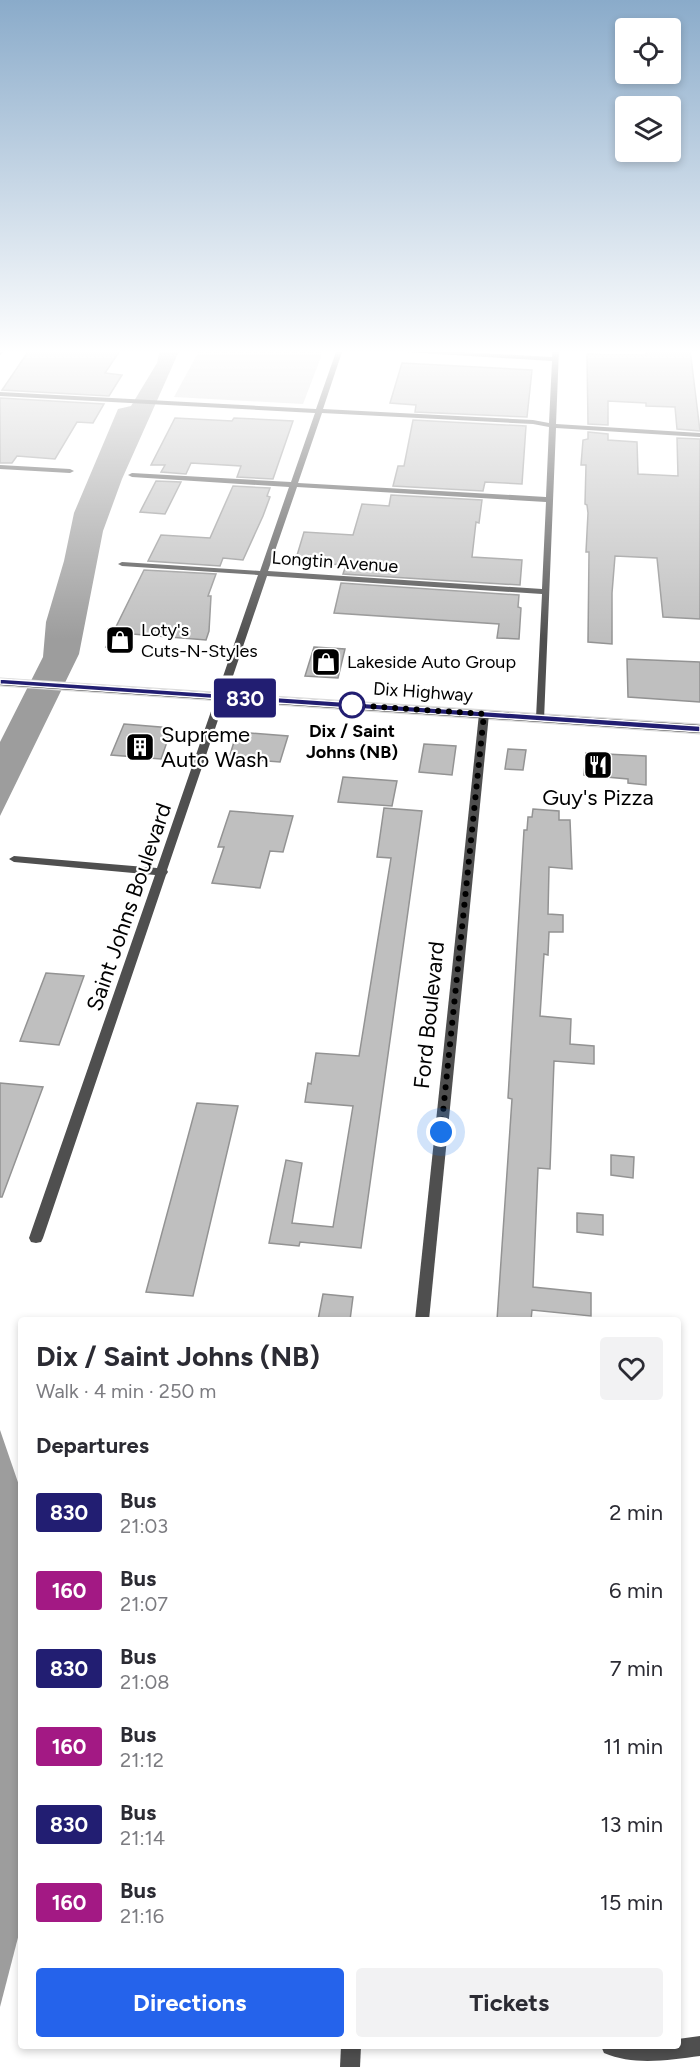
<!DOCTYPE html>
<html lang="en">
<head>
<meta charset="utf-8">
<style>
  body { margin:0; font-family:Figtree,sans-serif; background:#f2f2f3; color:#2b2b33; height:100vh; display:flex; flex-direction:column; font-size:22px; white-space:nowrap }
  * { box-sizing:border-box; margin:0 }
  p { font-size:20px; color:#7c7c81 }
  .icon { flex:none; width:33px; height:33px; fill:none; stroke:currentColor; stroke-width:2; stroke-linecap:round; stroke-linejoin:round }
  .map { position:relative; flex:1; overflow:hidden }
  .details { position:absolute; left:18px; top:1317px; width:663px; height:732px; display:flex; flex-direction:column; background:#fff; border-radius:6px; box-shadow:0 3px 9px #0003 }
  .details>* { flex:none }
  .badge { padding:0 12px; border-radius:4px; font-size:21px; line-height:39px }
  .buttons { position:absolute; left:615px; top:18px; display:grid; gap:12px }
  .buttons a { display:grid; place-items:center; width:66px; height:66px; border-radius:6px; background:#fff; box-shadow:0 3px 9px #0003; font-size:30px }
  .you { position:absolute; width:30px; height:30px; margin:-15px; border:4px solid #fff; border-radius:50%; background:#1a73e8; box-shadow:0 0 0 9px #1a73e833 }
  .map>.badge { position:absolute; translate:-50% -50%; box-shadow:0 0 0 3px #fff }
  h2 { padding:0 18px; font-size:22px; line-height:54px }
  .round { display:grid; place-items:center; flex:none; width:63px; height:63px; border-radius:6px; background:#f2f2f3 }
  .overview { display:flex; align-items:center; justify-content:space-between; height:102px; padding:0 18px }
  h1 { font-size:28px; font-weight:700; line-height:45px }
  .cta { display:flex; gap:12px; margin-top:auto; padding:12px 18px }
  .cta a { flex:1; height:69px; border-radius:6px; background:#2563eb; color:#fff; font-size:24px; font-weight:700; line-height:69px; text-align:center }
  .cta a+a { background:#f2f2f3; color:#2b2b33 }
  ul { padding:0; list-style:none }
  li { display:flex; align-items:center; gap:18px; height:78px; padding:0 18px }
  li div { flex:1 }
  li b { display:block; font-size:22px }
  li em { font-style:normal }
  li .badge { min-width:66px; font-weight:700; text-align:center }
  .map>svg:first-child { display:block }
  .green { fill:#d6d6d6 }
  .water { fill:#9d9d9d }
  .building { fill:#bfbfbf; stroke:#939393; stroke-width:1.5 }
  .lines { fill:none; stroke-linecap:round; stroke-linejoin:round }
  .primary-casing { stroke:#dbdbdb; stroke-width:3 }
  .street { fill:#4f4f4f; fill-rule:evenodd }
  .secondary { fill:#1c1c1c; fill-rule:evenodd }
  .primary { fill:#000; fill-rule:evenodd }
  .line { fill:#221e72; stroke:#fff; stroke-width:1.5 }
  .walk { stroke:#000; stroke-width:6; stroke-dasharray:0 10.8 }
  .stop-dot { fill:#fff; stroke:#221e72; stroke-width:3 }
  .labels { text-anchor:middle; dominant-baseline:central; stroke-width:4.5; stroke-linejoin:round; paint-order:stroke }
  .far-street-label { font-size:18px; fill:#000; stroke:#fff }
  .far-poi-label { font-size:18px; fill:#000; stroke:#fff; text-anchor:start }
  .far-stop-label { font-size:18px; font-weight:bold; fill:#000; stroke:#fff }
  .poi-label { font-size:22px; fill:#000; stroke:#fff; text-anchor:start }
  .street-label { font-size:22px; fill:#000; stroke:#fff }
</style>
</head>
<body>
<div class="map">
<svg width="700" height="2067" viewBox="0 0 700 2067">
  <rect width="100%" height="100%" fill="#fff"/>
  <path class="green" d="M 200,349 L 324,349 L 303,404 L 174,397 Z"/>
  <g class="water">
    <path d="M 160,349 L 180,349 L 122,479 L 103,531 L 79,654 L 0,816 L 0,742 L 43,657 L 46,622 L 64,561 L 74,513 L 118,409 L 131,406 L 157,363 Z"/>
    <path d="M 0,1430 L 21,1491 L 21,1926 L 0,2007 Z"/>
  </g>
  <g class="building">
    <path d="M 30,349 L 121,349 L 105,373 L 122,375 L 109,396 L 2,390 Z"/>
    <path d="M 669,349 L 690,349 L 700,431 L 677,429 L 675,407 L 646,406 L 646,403 L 608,401 L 608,425 L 588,424 L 587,354 L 646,355 L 646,350 Z"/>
    <path d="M 402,363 L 532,370 L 527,417 L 415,412 L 416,405 L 390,403 Z"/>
    <path d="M 0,398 L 104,404 L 93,423 L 77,422 L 55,459 L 17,456 L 12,463 L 0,463 Z"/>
    <path d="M 175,418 L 232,421 L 234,418 L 293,421 L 273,479 L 237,477 L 241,466 L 191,463 L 186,474 L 161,472 L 165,465 L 151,465 Z"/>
    <path d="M 413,420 L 526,426 L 522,484 L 485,482 L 483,491 L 393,486 L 398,466 L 404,466 Z"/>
    <path d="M 588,432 L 608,434 L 608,440 L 637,442 L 638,474 L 678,476 L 677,438 L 700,439 L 700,619 L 663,617 L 657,558 L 615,556 L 612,593 L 612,644 L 588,642 L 589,552 L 586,552 L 588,513 L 587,505 L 585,504 L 586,465 L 581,465 L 583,440 L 588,439 Z"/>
    <path d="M 156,481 L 181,482 L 165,514 L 140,512 Z"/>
    <path d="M 233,486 L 270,488 L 267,496 L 270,497 L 263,516 L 243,560 L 223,558 L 220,566 L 148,561 L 161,535 L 210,538 Z"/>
    <path d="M 391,495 L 482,500 L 479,523 L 476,522 L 472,557 L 522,560 L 520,585 L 343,574 L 346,565 L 295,562 L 304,532 L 353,535 L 362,504 L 389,506 Z"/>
    <path d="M 144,570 L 216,574 L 208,596 L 211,596 L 209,631 L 206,640 L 132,634 L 126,648 L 106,647 Z"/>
    <path d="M 341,583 L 519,595 L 518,607 L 521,608 L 519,639 L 497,638 L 499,624 L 334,613 Z"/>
    <path d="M 314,647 L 345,649 L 338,678 L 305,676 Z"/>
    <path d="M 627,659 L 700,662 L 700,702 L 628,697 Z"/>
    <path d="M 124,724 L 172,728 L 161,759 L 111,755 Z"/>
    <path d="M 237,732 L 288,736 L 280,762 L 229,758 Z"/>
    <path d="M 424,744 L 456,746 L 452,775 L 419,772 Z"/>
    <path d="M 508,749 L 526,750 L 523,770 L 505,769 Z"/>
    <path d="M 586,753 L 646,756 L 646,785 L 628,783 L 628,779 L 584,775 Z"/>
    <path d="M 343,777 L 397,781 L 392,806 L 338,802 Z"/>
    <path d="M 384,808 L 422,811 L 361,1248 L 300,1242 L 299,1246 L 269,1243 L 286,1160 L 302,1163 L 292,1223 L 333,1227 L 353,1106 L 305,1102 L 308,1083 L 311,1084 L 316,1053 L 359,1056 L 391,858 L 377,857 Z"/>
    <path d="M 533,809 L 559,811 L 559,820 L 570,820 L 572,869 L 549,867 L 548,914 L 563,915 L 563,932 L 549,932 L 548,955 L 544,954 L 540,1016 L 571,1019 L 570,1044 L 594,1046 L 594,1064 L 554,1061 L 550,1169 L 538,1168 L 533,1287 L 591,1293 L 591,1316 L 532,1310 L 531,1320 L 497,1320 L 512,1099 L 508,1098 L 524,830 L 527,830 L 528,817 L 532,817 Z"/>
    <path d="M 230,811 L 293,816 L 283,852 L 270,851 L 260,888 L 212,883 L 224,847 L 218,847 Z"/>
    <path d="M 46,973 L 84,976 L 59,1045 L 20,1041 Z"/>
    <path d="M 0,1083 L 43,1087 L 2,1197 L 0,1197 Z"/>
    <path d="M 197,1103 L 238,1106 L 193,1296 L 146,1292 Z"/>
    <path d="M 611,1155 L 634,1157 L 633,1178 L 611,1175 Z"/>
    <path d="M 577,1213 L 603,1215 L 603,1235 L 577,1232 Z"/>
    <path d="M 323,1294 L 353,1297 L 350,1320 L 318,1320 Z"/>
  </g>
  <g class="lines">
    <g class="primary-casing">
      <path id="primary" d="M 0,679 L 700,725 L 700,733 L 0,685 Z"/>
    </g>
    <g class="street">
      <path d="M 337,349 L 343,349 L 323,409 L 533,420 L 549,423 L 552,361 L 358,349 L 405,349 L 552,357 L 553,349 L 559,349 L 556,424 L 700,433 L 700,437 L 556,428 L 544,720 L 541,721 L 536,718 L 542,594 L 267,576 L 167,870 L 168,872 L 166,875 L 43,1238 L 41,1242 L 36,1243 L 31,1242 L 29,1238 L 155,875 L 14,862 L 9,859 L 14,856 L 157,868 L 258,575 L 122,566 L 118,564 L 122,562 L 260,571 L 289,487 L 132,477 L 128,475 L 132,473 L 291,482 L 315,413 L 0,396 L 0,392 L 316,409 ZM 322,413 L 533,424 L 549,427 L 546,497 L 298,483 ZM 297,487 L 546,502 L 542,589 L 268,571 Z"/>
      <path d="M 0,465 L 70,469 L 74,471 L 70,473 L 0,469 Z"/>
      <path d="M 484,711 L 489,714 L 429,1320 L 415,1320 L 479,714 Z"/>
      <path d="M 700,2036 L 700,2056 C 669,2060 634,2066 604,2053 L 601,2046 L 678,2046 L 678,2039 Z"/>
      <path d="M 341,2046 L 361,2046 L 360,2067 L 340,2067 Z"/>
    </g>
    <path class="secondary" d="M 0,349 L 7,349 L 0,355 Z"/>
    <use href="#primary" class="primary"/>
  </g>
  <linearGradient id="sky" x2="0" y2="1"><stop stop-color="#8aabca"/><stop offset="0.55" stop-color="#fff"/><stop offset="1" stop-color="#fff" stop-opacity="0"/></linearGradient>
  <rect width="700" height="639" fill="url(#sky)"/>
  <path class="line" d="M 0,679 L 700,726 L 700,732 L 0,684 Z"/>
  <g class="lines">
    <path class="walk" d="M 352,705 L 484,714 L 441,1132"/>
  </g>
  <defs>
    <g id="shop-square" transform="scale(1.5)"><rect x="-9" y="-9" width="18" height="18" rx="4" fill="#000" stroke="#fff"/><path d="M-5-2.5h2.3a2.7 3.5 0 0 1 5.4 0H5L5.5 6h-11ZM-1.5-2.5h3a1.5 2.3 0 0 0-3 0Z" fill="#fff"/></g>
    <g id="building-square" transform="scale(1.5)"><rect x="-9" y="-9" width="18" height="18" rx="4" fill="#000" stroke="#fff"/><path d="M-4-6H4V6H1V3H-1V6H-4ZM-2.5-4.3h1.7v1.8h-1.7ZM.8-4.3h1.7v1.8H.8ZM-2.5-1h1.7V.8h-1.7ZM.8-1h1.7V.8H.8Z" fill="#fff"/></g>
    <g id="restaurant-square" transform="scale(1.5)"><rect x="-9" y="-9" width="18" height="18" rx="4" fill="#000" stroke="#fff"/><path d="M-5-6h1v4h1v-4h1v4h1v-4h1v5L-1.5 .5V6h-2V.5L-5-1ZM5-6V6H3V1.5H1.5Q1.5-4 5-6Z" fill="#fff"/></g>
  </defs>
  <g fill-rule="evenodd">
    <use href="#shop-square" x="120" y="640"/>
    <use href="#shop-square" x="326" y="662"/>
    <use href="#building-square" x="140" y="747"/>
    <use href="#restaurant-square" x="598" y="765"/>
  </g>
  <circle class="stop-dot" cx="352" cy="705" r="12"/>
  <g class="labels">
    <g class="far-street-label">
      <text transform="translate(335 562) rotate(4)">Longtin Avenue</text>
      <text transform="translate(423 692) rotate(4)">Dix Highway</text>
    </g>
    <g class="far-poi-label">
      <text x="141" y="630">Loty's<tspan x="141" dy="21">Cuts-N-Styles</tspan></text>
      <text x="347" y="662">Lakeside Auto Group</text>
    </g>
    <g class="far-stop-label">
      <text x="352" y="731">Dix / Saint<tspan x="352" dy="21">Johns (NB)</tspan></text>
    </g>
    <g class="poi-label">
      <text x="161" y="734">Supreme<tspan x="161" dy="25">Auto Wash</tspan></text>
      <text x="598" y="797" text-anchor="middle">Guy's Pizza</text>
    </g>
    <g class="street-label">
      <text transform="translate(129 907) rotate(-71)">Saint Johns Boulevard</text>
      <text transform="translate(429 1015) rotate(-84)">Ford Boulevard</text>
    </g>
  </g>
</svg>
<div class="buttons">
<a><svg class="icon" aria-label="locate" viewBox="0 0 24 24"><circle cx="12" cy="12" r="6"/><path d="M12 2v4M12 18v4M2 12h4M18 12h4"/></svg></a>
<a><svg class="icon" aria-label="layers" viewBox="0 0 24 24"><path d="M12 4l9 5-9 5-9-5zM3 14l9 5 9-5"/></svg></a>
</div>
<div class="you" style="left:441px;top:1132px"></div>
<b class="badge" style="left:245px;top:698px;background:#221e72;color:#fff">830</b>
<section class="details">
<div class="overview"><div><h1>Dix / Saint Johns (NB)</h1><p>Walk · 4 min · 250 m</p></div><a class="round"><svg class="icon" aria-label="heart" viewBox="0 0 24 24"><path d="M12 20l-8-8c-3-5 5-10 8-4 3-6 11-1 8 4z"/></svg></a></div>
<h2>Departures</h2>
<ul>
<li><span class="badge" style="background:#221e72;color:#fff">830</span><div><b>Bus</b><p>21:03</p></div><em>2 min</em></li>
<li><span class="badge" style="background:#a31984;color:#fff">160</span><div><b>Bus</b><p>21:07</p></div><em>6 min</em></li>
<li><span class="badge" style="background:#221e72;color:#fff">830</span><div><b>Bus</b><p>21:08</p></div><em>7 min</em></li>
<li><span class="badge" style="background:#a31984;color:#fff">160</span><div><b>Bus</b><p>21:12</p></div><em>11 min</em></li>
<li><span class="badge" style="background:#221e72;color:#fff">830</span><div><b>Bus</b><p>21:14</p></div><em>13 min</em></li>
<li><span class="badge" style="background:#a31984;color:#fff">160</span><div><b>Bus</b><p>21:16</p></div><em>15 min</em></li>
</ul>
<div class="cta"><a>Directions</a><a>Tickets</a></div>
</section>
</div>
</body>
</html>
